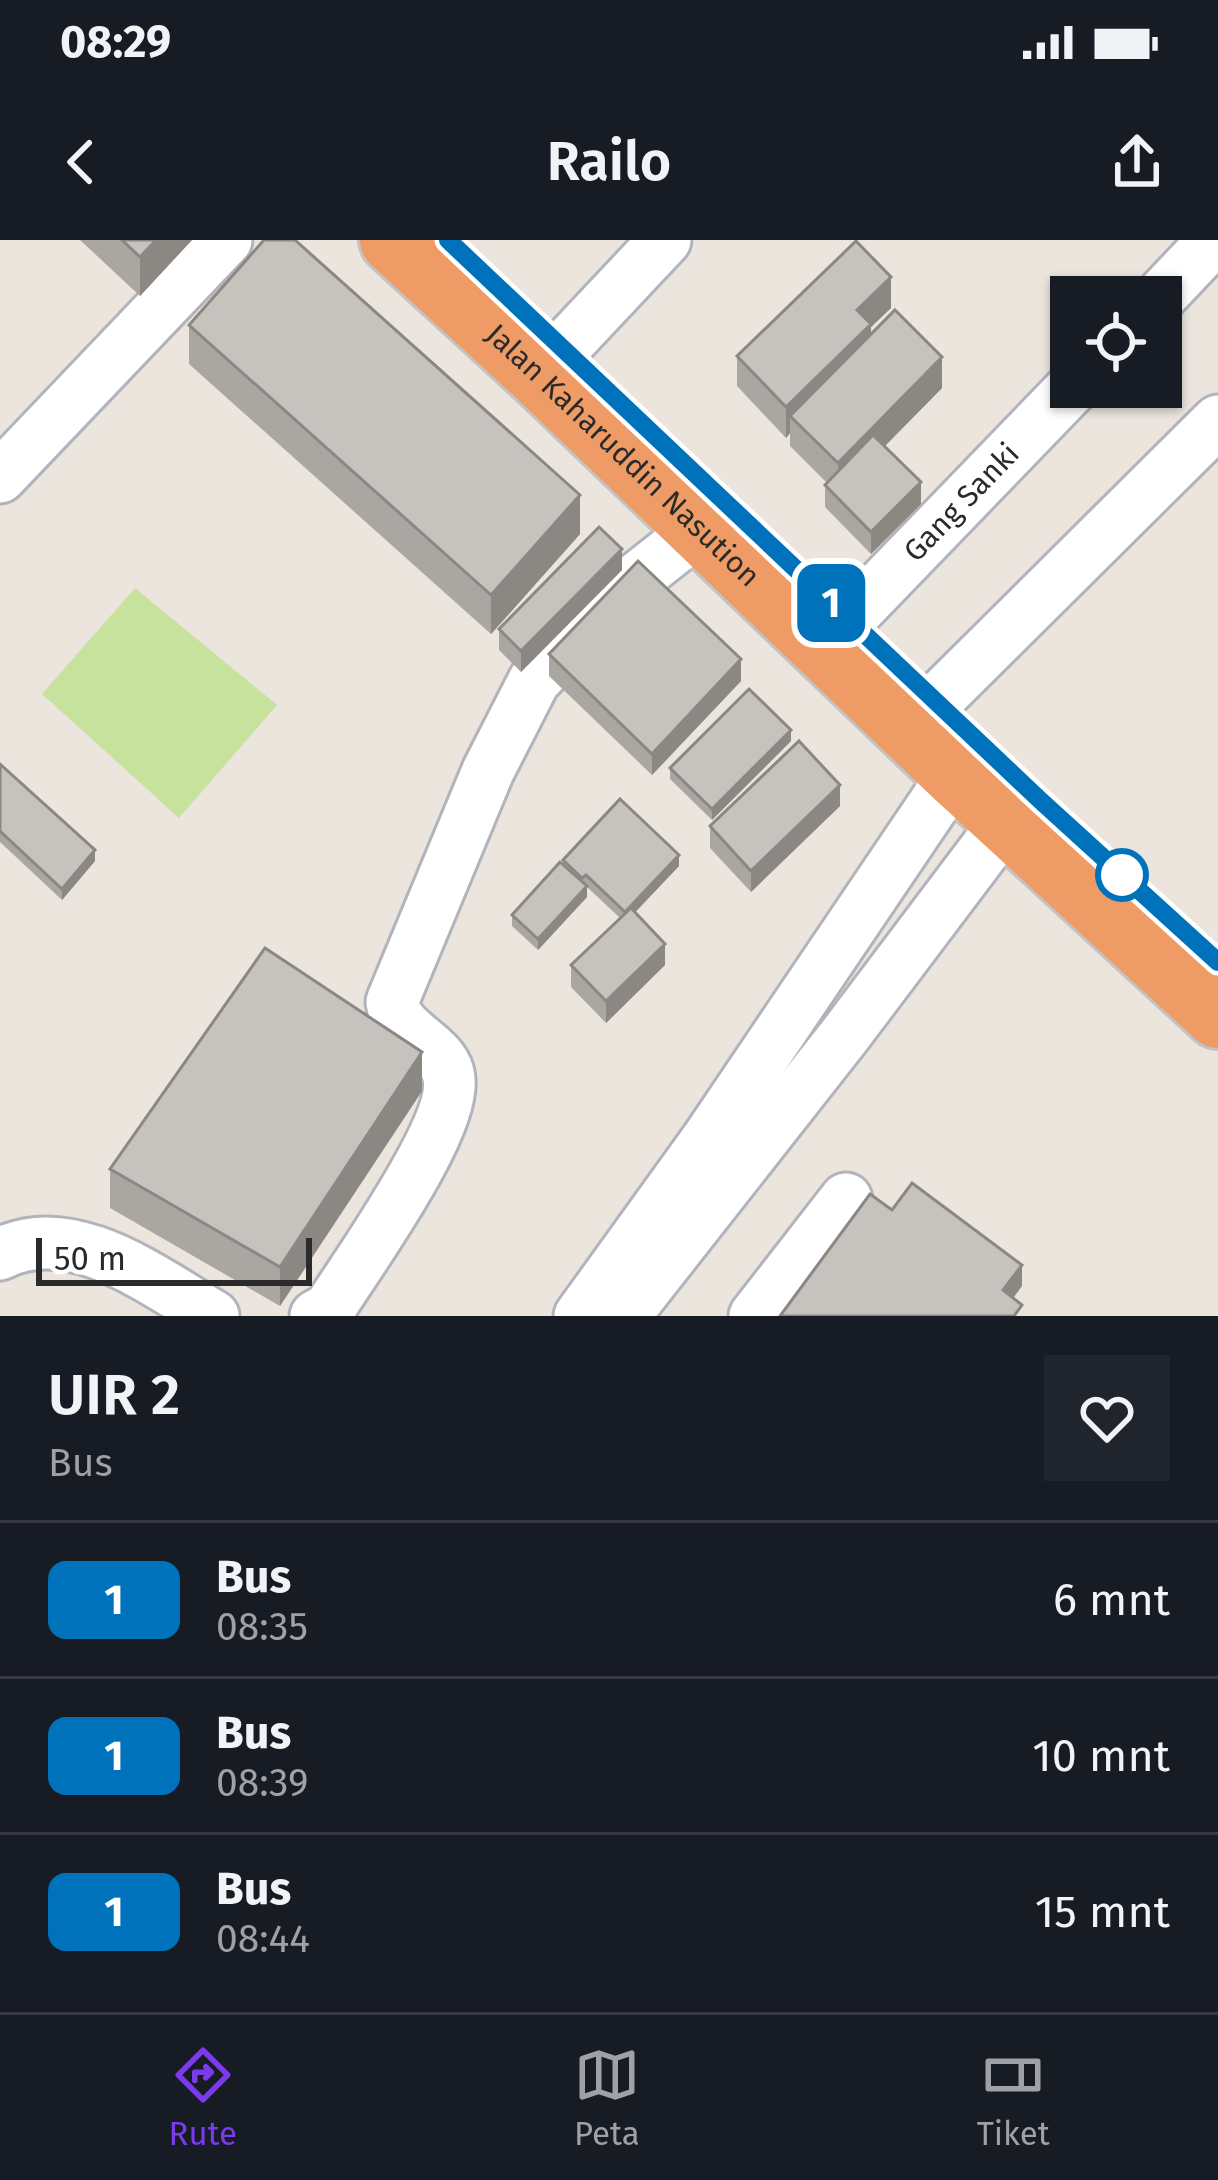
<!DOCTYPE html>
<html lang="id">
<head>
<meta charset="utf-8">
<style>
  body { margin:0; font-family:"Fira Sans",sans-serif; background:#20242c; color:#f1f3f6; height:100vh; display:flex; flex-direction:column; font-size:45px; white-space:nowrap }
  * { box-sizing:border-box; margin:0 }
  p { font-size:39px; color:#9ea1a6 }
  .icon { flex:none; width:66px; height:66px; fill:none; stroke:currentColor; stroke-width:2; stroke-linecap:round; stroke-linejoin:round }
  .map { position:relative; height:1076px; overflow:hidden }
  .details { display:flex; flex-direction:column; background:#171b24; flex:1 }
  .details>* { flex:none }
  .badge { padding:0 24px; border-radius:18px; font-size:42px; line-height:78px }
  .buttons { position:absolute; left:1050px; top:36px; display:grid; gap:24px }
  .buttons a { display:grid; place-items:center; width:132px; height:132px; border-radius:0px; background:#171b24; box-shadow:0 3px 9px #0004; font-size:60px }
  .scale { position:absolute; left:36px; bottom:30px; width:276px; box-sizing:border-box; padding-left:12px; border:6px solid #2a2a2a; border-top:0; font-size:33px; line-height:42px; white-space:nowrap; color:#2a2a2a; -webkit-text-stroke:9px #fff; paint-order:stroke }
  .map>.badge { position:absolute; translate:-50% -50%; box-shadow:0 0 0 6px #fff }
  .round { display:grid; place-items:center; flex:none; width:126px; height:126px; border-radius:0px; background:#20242c }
  .summary { display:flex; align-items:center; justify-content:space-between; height:204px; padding:0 48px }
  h1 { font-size:57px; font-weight:600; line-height:90px }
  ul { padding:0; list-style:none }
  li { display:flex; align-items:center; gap:36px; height:156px; padding:0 48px; border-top:3px solid #363941 }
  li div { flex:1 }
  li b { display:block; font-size:45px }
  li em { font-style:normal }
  li .badge { min-width:132px; font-weight:700; text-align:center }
  .status { display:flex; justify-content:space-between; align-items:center; height:84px; padding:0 60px; background:#171b24; direction:ltr }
  .status svg { height:33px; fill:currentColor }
  header { display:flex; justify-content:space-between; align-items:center; height:156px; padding:0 48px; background:#171b24; font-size:54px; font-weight:600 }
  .tabs { display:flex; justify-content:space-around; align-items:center; height:168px; border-top:3px solid #363941; background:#171b24; font-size:33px; color:#9ea1a6 }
  .tabs a { display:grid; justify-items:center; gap:6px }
  .tabs .current { color:#7c3aed }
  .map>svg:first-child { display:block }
  .pitch { fill:#c7e29c }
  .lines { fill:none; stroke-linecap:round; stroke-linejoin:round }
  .minor-casing { stroke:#b1b4bc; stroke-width:57 }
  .highway-casing { stroke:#c3c3c3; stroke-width:72 }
  .minor { stroke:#fff; stroke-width:51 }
  .highway { stroke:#ee9b65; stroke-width:66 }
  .wall { fill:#aaa7a3 }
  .shaded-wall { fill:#8b8884 }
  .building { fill:#c6c2bd; stroke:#8b8884; stroke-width:3 }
  .line-casing { stroke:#fff; stroke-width:27 }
  .line { stroke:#0072bc; stroke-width:18 }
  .stop-dot { fill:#fff; stroke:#0072bc; stroke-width:6 }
  .labels { text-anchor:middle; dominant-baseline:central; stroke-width:12; stroke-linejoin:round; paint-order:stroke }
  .street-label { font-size:30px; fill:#2a2a2a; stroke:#fff }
</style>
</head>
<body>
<div class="status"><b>08:29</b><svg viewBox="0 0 49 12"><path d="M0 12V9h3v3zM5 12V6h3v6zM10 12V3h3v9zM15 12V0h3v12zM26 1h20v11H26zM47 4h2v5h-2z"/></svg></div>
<header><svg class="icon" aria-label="back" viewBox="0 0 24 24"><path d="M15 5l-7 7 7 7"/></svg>Railo<svg class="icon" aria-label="share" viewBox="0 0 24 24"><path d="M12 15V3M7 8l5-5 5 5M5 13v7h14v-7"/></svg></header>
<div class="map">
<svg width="1218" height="1076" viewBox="0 0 1218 1076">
  <rect width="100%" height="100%" fill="#ebe5de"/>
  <path class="pitch" d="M 135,348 L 277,465 L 179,578 L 42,454 Z"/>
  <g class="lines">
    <g class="minor-casing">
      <g id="minor">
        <path d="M 1160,57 L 1214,0"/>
        <path d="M 539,134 L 665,0"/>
        <path d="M 0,237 L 226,0"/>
        <path id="s1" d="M 849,379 L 1073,147"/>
        <path d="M 936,461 L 1218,181"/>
        <path d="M 0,1014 C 71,977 153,1041 213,1076"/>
        <path d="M 316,1076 L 329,1069 C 357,1024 462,881 448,833 C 440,804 397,794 392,762 L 488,531 L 534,441 L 617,354 L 698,290"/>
        <path d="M 580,1076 L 707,900 L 955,533"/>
        <path d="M 624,1076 L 845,795 L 1008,579"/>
        <path d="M 755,1076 L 846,959"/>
      </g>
    </g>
    <g class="highway-casing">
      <g id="highway">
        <path id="s2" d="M 393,0 L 539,134 L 955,533 L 1218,775"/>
      </g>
    </g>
    <use href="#minor" class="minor"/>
    <use href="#highway" class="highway"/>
  </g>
  <g class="wall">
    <path d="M 80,0 L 192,0 L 140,56 Z"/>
    <path d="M 891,68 L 871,87 L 871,94 L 942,148 L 884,206 L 921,264 L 871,314 L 825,267 L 825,245 L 827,243 L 790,206 L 790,193 L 786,198 L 737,146 L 737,116 Z"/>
    <path d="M 189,85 L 580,294 L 491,394 L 189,124 Z"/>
    <path d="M 622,330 L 521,432 L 499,410 L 499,389 Z"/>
    <path d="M 549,414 L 741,441 L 652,535 L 549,436 Z"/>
    <path d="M 791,501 L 712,580 L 670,539 L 670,528 Z"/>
    <path d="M 0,524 L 95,621 L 62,660 L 0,602 Z"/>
    <path d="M 840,566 L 751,652 L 710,608 L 710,586 Z"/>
    <path d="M 563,620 L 679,626 L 635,672 L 665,725 L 606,783 L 571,747 L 571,725 L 620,678 L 586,646 L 587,657 L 538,710 L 512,686 L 512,675 L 563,624 Z"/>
    <path d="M 422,851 L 280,1066 L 110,968 L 110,929 Z"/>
  </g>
  <g class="shaded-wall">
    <path d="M 156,0 L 192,0 L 140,56 L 140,17 Z"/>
    <path d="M 891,37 L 891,68 L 871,87 L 871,115 L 790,176 L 790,193 L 786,198 L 786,167 L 857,70 Z"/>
    <path d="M 942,117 L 942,148 L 838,254 L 838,223 Z"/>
    <path d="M 921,242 L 921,264 L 871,314 L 871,292 Z"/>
    <path d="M 580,255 L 580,294 L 491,394 L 491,355 Z"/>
    <path d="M 622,309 L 622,330 L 521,432 L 521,411 Z"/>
    <path d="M 741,419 L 741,441 L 652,535 L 652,514 Z"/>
    <path d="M 791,490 L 791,501 L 712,580 L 712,569 Z"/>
    <path d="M 840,545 L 840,566 L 751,652 L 751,631 Z"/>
    <path d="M 95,610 L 95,621 L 62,660 L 62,649 Z"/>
    <path d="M 679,615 L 679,626 L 625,683 L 625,672 Z"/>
    <path d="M 587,646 L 587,657 L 538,710 L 538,699 Z"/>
    <path d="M 665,704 L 665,725 L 606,783 L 606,761 Z"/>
    <path d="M 422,812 L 422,851 L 280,1066 L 280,1027 Z"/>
    <path d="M 1022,1025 L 1022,1046 L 1003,1072 L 1003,1050 Z"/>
  </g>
  <g class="building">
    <path d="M 122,0 L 156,0 L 140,17 Z"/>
    <path d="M 264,0 L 295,0 L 580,255 L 491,355 L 189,85 Z"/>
    <path d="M 856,1 L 891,37 L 857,70 L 871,84 L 786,167 L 737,116 Z"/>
    <path d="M 895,70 L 942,117 L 838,223 L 790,176 Z"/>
    <path d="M 873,195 L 921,242 L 871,292 L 825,245 Z"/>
    <path d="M 599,287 L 622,309 L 521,411 L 499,389 Z"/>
    <path d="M 638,321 L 741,419 L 652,514 L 549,414 Z"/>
    <path d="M 749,449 L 791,490 L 712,569 L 670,528 Z"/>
    <path d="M 799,501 L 840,545 L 751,631 L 710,586 Z"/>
    <path d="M 0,524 L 95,610 L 62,649 L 0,591 Z"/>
    <path d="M 620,559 L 679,615 L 625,672 L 586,635 L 582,638 L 563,620 Z"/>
    <path d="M 560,622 L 587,646 L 538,699 L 512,675 Z"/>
    <path d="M 631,668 L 665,704 L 606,761 L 571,725 Z"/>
    <path d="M 265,708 L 422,812 L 280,1027 L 110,929 Z"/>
    <path d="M 912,943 L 1022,1025 L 1003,1050 L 1022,1065 L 1014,1076 L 780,1076 L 870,954 L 892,970 Z"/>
  </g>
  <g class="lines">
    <g class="line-casing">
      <path id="line" d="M 448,0 L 1041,561 L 1218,722"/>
    </g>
    <use href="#line" class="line"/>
  </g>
  <circle class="stop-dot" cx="1122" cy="635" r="24"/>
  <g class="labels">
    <g class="street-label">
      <text stroke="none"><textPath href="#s2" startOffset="315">Jalan Kaharuddin Nasution</textPath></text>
      <text stroke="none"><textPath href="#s1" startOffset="162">Gang Sanki</textPath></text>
    </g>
  </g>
</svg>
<div class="buttons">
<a><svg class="icon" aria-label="locate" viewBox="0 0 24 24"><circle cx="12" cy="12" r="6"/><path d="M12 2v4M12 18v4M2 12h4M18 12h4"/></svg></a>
</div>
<div class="scale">50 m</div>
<b class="badge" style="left:831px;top:363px;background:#0072bc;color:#fff">1</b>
</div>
<section class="details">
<div class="summary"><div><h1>UIR 2</h1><p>Bus</p></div><a class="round"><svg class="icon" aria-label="heart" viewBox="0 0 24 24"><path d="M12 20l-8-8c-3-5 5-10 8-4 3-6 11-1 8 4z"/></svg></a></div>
<ul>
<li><span class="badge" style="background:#0072bc;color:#fff">1</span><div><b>Bus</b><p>08:35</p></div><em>6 mnt</em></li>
<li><span class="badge" style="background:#0072bc;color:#fff">1</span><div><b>Bus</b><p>08:39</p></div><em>10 mnt</em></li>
<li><span class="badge" style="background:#0072bc;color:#fff">1</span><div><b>Bus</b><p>08:44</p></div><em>15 mnt</em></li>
</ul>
</section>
<nav class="tabs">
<a class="current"><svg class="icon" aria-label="directions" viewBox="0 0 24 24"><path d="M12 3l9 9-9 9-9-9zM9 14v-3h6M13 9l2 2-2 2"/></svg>Rute</a>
<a><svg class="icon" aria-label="map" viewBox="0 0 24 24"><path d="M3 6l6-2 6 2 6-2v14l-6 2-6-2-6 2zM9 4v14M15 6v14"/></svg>Peta</a>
<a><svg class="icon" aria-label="tickets" viewBox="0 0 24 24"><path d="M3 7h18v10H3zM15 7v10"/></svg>Tiket</a>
</nav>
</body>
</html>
